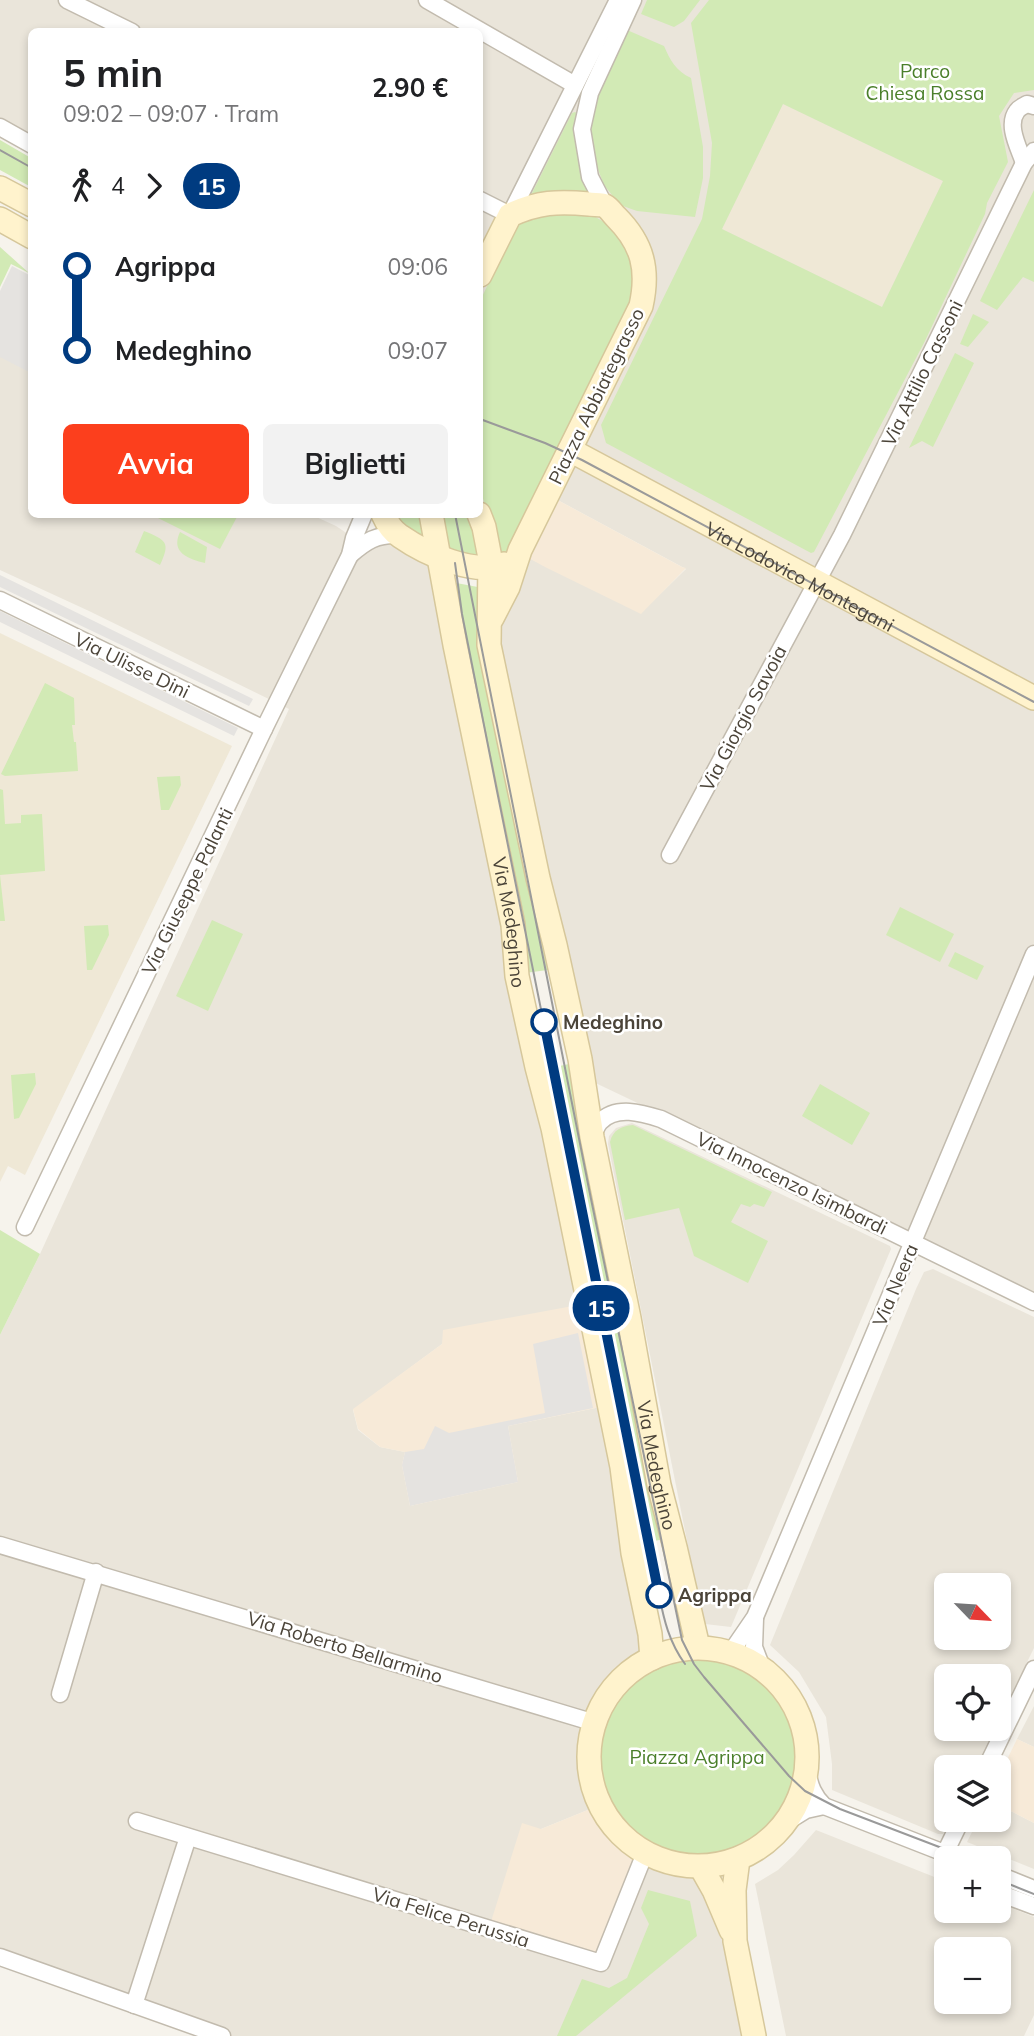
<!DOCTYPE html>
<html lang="it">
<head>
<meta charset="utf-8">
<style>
  body { margin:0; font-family:Mulish,sans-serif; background:#f2f2f2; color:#202124; height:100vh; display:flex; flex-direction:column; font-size:26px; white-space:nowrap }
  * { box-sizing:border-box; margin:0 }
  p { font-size:23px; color:#757577 }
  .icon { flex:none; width:38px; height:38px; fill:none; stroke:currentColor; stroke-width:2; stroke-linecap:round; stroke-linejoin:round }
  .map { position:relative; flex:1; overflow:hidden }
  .panel { position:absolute; left:28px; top:28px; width:455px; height:490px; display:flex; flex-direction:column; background:#fff; border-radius:10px; box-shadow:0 4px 10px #0003 }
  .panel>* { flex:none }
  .badge { padding:0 14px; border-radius:23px; font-size:24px; line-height:46px }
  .needle { width:46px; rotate:115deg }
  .buttons { position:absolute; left:934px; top:1573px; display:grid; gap:14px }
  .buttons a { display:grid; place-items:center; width:77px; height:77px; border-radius:10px; background:#fff; box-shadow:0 4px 10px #0003; font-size:35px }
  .map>.badge { position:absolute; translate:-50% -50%; box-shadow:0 0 0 4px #fff }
  .legs { display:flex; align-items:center; gap:10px; height:77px; padding:0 35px; font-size:23px }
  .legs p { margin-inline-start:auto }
  .headline { display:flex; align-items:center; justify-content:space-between; height:119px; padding:0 35px }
  h1 { font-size:38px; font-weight:700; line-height:52px }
  .button { display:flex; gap:14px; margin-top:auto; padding:14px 35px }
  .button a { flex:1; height:80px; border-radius:10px; background:#fc3f1d; color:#fff; font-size:28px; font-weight:700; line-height:80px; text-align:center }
  .button a+a { background:#f2f2f2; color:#202124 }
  ul { padding:0 35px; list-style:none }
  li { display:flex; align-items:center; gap:24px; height:84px; font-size:26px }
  li i { display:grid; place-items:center; width:10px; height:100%; margin:0 9px; background:currentColor }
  li i::after { content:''; width:18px; height:18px; margin:-9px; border:5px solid; border-radius:50%; background:#fff }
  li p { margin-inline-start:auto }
  li:first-child i { background:linear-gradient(#0000 50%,currentColor 0) }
  li:last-child i { background:linear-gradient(currentColor 50%,#0000 0) }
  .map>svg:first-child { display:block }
  .residential { fill:#eae5da; fill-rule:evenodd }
  .commercial { fill:#f7ead8 }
  .education { fill:#efe8d6 }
  .green { fill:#d2eab5; fill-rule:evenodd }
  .parking { fill:#e5e3e0 }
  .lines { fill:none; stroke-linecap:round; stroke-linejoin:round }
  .street-casing { stroke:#c2bbae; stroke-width:19 }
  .secondary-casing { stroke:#d6c79b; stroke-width:26 }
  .street { stroke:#fff; stroke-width:16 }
  .secondary { stroke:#fff3cd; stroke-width:23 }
  .tram { stroke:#9a9a9a; stroke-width:2 }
  .line-1-casing { stroke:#fff; stroke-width:16 }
  .line-1 { stroke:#003b80; stroke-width:10 }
  .stop-1-dot { fill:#fff; stroke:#003b80; stroke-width:3.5 }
  .labels { text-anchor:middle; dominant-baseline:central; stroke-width:5; stroke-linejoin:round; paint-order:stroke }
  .park-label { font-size:19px; fill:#4a7f2a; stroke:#fff }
  .street-label { font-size:19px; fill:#4b4439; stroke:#fff }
  .stop-label { font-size:19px; font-weight:bold; fill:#4b4439; stroke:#fff; text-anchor:start }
</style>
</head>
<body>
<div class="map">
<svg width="1034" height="2036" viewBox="0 0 1034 2036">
  <rect width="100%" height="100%" fill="#f6f3ec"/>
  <g class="residential">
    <path d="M 0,0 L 1034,0 L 1034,697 L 570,449 L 504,564 L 480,514 L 480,32 L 32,32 L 31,154 L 0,137 Z"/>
    <path d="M 0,355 L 31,371 L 32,514 L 312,515 L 336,526 L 354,538 L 373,537 L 439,556 L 589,1303 L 442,1344 L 353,1410 L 358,1430 L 380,1447 L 405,1452 L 402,1465 L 410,1506 L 518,1482 L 508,1426 L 610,1405 L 644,1663 L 622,1679 L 613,1689 L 605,1700 L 595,1723 L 589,1751 L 589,1765 L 595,1792 L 600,1805 L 541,1829 L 489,1928 L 652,1856 L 678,1865 L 705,1866 L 754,2036 L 222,2036 L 0,1957 L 0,1335 L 40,1254 L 289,709 L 89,611 L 0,570 Z"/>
    <path d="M 571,452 L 1034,700 L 1034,943 L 913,1234 L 585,1078 L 493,645 L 523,555 L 641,613 L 686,569 L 552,497 Z"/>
    <path d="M 1034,954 L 1034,1302 L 913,1243 Z"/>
    <path d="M 632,1123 L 890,1246 L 891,1249 L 731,1627 L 705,1624 L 703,1621 L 608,1144 L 609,1136 L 616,1128 Z"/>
    <path d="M 933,1269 L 1034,1317 L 1034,1648 L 999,1719 L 999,1676 L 947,1676 L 947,1729 L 994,1729 L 976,1767 L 947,1768 L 947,1820 L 950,1820 L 943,1834 L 938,1834 L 832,1790 L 832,1764 L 826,1717 L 799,1672 L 770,1645 L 916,1289 L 924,1272 ZM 947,1586 L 999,1586 L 999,1638 L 947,1638 Z"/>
    <path d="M 1034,1706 L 1034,1747 L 1017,1739 Z"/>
    <path d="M 999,1805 L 1034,1823 L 1034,1869 L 967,1842 L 978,1820 L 999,1820 Z"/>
    <path d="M 816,1830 L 947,1882 L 947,1911 L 999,1911 L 999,1903 L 1034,1917 L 1034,2015 L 1024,2036 L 786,2036 L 755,1884 L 778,1870 L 794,1855 ZM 947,1950 L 999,1950 L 999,2002 L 947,2002 Z"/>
  </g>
  <g class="commercial">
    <path d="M 552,497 L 682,567 L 686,568 L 641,614 L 545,567 L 523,555 Z"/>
    <path d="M 589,1303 L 610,1405 L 508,1426 L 518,1482 L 410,1506 L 402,1465 L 405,1452 L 380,1447 L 358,1429 L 353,1409 L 442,1344 L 443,1330 Z"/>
    <path d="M 1017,1739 L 1034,1747 L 1034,1823 L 999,1805 L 999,1776 Z"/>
    <path d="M 600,1805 L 614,1828 L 624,1837 L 645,1853 L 601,1963 L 489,1928 L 522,1823 L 541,1829 Z"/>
  </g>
  <g class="education">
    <path d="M 783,104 L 943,181 L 882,307 L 722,229 Z"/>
    <path d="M 0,633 L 232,746 L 25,1175 L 8,1166 L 0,1182 Z"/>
  </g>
  <g class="green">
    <path d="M 647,0 L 700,0 L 684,21 L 674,27 L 641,14 Z"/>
    <path d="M 709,0 L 1034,0 L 1034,90 L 1014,93 L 999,116 L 1008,162 L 987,203 L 985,214 L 925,341 L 814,552 L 811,553 L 606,443 L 601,425 L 702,219 L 710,176 L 712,143 L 691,23 ZM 783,104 L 943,181 L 882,307 L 722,229 Z"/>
    <path d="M 627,30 L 664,46 C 670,60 676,71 691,78 L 703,147 L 703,178 L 695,217 L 637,211 L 620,205 L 604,185 L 594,159 L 589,129 L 592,104 Z"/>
    <path d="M 575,112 L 578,114 C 576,146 576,166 592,194 L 530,197 L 572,113 Z"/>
    <path d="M 0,140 L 31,158 L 31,187 L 0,170 Z"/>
    <path d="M 1034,190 L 1034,282 L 1023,277 L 997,310 L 980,301 Z"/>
    <path d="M 549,212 L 594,216 L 612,227 L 631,251 L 637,292 L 513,547 L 499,558 L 490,517 L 480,491 L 480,301 L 516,226 L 525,220 Z"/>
    <path d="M 0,247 L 29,273 L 11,264 L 0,287 Z"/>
    <path d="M 973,314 L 989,322 L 968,347 L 960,344 Z"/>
    <path d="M 955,353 L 974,363 L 933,447 L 922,441 L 909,448 Z"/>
    <path d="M 152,515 L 152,514 L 238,515 L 220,549 Z"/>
    <path d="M 392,515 L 424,515 L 426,540 L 404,528 Z"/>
    <path d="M 439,515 L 471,515 L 479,557 L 448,551 Z"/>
    <path d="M 144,531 C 166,540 171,542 160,565 L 135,552 Z"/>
    <path d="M 180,532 L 207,547 L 205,563 C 189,559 170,553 180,532 Z"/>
    <path d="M 451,582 L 483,588 L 555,969 L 525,973 Z"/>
    <path d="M 45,683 L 74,698 L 75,725 L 72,725 L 74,742 L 76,742 L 78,771 L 5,776 L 1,774 Z"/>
    <path d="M 180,776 L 181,785 L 169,810 L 161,810 L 157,777 Z"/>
    <path d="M 0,789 L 3,790 L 5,824 L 21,823 L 21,815 L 42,814 L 45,871 L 0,875 L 5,921 L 0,921 Z"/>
    <path d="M 900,907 L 954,934 L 940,962 L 886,935 Z"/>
    <path d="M 212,920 L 243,934 L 208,1011 L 176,996 Z"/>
    <path d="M 108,925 L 109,935 L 92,970 L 87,970 L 84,926 Z"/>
    <path d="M 955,952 L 984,966 L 977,980 L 948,966 Z"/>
    <path d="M 574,1063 L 669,1538 L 640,1544 L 545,1069 Z"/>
    <path d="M 35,1073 L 36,1084 L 19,1118 L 14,1119 L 11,1075 Z"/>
    <path d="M 820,1084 L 870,1113 L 852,1145 L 802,1116 Z"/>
    <path d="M 633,1125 L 772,1192 L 764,1207 L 754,1204 L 750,1207 L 741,1204 L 731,1222 L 768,1241 L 748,1283 L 694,1256 L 679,1208 L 625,1220 L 610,1142 C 613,1130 621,1126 633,1125 Z"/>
    <path d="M 0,1230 L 40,1254 L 0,1335 Z"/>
    <circle cx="698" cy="1757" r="101"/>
    <path d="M 648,1890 L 690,1901 L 697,1936 L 576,2036 L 557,2036 L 582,1979 L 609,1988 L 627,1978 L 649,1924 L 641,1908 Z"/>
  </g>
  <g class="parking">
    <path d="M 12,266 L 31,276 L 31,373 L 0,357 L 0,291 Z"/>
    <path d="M 0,575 L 253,699 L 249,706 L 0,587 Z"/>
    <path d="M 0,611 L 238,728 L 234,736 L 0,622 Z"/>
    <path d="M 578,1333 L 593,1408 L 508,1426 L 518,1482 L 410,1506 L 402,1465 L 405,1452 L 424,1449 L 435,1426 L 449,1433 L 545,1413 L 533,1344 Z"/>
  </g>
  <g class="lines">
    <g class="street-casing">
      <g id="street">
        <path d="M 67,0 L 132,32"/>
        <path d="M 427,0 L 575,85"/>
        <path d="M 0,127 L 32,145"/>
        <path d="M 1024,163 C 1019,148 1006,125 1017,111 C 1020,107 1024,106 1027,104 L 1034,106"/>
        <path d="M 480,200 L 510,215 L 618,0"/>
        <path d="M 605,206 L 590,177 L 582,129 L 590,93 L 633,0"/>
        <path d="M 350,555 C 366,541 377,534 398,535"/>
        <path d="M 0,600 L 264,729"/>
        <path d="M 670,855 L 842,535 L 1024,163 L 1034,151"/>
        <path d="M 592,1137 C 595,1132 596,1126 600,1122 C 616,1105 642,1113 661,1119 L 1034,1302"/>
        <path d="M 25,1227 L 264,729 L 350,555 L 354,538 L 364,514"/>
        <path d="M 0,1545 L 595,1723"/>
        <path d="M 755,1619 L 754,1647 L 762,1668"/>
        <path d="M 731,1652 L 755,1617 L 1034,954"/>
        <path d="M 60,1694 L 96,1572"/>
        <path d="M 986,1768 L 1034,1669"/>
        <path d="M 807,1771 C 810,1786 813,1795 824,1806 L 957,1858"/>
        <path d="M 137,1821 L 601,1963 L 645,1853"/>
        <path d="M 785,1823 L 806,1810 L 824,1806"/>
        <path d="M 945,1853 L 961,1820"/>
        <path d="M 999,1875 L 1034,1889"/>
        <path d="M 999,1893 L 1034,1906"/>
        <path d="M 0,1957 L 222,2036"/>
        <path d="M 134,2005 L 188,1837"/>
      </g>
    </g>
    <g class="secondary-casing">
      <g id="secondary">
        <path d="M 0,188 L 32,205"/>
        <path d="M 0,219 L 32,237"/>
        <path d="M 480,275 L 510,215 C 538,202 558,201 589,204 C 593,205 601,204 605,206 C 609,208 613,214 616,217 C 643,244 649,270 641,306 L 520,550 L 508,587 L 492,618"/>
        <path d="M 570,450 L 1034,698"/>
        <path d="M 383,514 C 387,523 392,531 400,536 C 426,554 474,576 504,564"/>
        <path id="s1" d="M 431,514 L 455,645 L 513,925 L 517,976 L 537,1067 L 553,1128 L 622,1467 L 633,1553 L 650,1634 L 652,1658"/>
        <path id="s2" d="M 479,514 L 484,527 L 490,558 L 489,645 L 538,878 L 555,945 L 580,1059 L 592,1137 L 629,1318 L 659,1485 L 675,1547 L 698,1647"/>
        <circle cx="698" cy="1757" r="109"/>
        <path d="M 738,1859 L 734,1890 L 735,1941 L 754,2036"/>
        <path d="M 701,1867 L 714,1890 L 731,1930"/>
      </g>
    </g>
    <use href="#street" class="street"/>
    <use href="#secondary" class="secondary"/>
    <g class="tram">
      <path d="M 0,150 L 32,168"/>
      <path id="s3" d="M 480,419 L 545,443 L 582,460 L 1034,702"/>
      <path d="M 455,514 L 591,1199 L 682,1640 L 694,1664 L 704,1677 L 789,1776 L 805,1791 L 840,1809 L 968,1858"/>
      <path d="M 455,563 L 462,614 L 497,791 L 659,1595 C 664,1620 669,1642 685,1664"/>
      <path d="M 999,1880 L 1034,1894"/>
    </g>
  </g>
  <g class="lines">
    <g class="line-1-casing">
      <path id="line-1" d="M 544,1022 L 659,1595"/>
    </g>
    <use href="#line-1" class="line-1"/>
  </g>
  <g class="stop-1-dot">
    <circle cx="544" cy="1022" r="12"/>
    <circle cx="659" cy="1595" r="12"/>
  </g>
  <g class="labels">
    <g class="park-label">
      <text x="925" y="71">Parco<tspan x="925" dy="22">Chiesa Rossa</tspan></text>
      <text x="697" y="1757">Piazza Agrippa</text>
    </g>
    <g class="street-label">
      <text transform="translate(922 373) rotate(-64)">Via Attilio Cassoni</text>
      <text transform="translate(596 396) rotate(-64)">Piazza Abbiategrasso</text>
      <text stroke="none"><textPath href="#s3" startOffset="357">Via Lodovico Montegani</textPath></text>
      <text transform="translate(132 665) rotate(26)">Via Ulisse Dini</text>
      <text transform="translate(743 718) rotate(-62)">Via Giorgio Savoia</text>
      <text transform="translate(187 891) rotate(-64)">Via Giuseppe Palanti</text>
      <text stroke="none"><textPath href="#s1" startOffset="416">Via Medeghino</textPath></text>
      <text transform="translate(792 1183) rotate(26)">Via Innocenzo Isimbardi</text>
      <text transform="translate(895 1285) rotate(-67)">Via Neera</text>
      <text stroke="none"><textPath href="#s2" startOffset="970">Via Medeghino</textPath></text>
      <text transform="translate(345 1647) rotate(17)">Via Roberto Bellarmino</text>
      <text transform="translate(451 1917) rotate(17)">Via Felice Perussia</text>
    </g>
    <g class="stop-label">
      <text x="563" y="1022">Medeghino</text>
      <text x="678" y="1595">Agrippa</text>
    </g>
  </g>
</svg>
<div class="buttons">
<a><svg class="needle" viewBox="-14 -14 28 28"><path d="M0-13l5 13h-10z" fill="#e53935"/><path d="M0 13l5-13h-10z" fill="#757577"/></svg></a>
<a><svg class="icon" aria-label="locate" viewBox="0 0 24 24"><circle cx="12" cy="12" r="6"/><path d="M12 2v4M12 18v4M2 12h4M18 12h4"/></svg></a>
<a><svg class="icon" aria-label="layers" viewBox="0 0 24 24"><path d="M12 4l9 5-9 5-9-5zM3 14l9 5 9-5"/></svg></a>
<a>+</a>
<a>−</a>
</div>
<b class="badge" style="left:601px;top:1308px;background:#003b80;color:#fff">15</b>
<section class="panel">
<div class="headline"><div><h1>5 min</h1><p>09:02 – 09:07 · Tram</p></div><b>2.90 €</b></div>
<div class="legs"><svg class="icon" aria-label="walk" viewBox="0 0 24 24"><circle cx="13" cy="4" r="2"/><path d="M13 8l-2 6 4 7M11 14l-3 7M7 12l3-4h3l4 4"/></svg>4<svg class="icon" aria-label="forward" viewBox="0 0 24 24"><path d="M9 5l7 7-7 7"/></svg><b class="badge" style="background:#003b80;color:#fff">15</b></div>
<ul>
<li><i style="color:#003b80"></i><b>Agrippa</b><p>09:06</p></li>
<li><i style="color:#003b80"></i><b>Medeghino</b><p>09:07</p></li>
</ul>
<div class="button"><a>Avvia</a><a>Biglietti</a></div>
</section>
</div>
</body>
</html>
